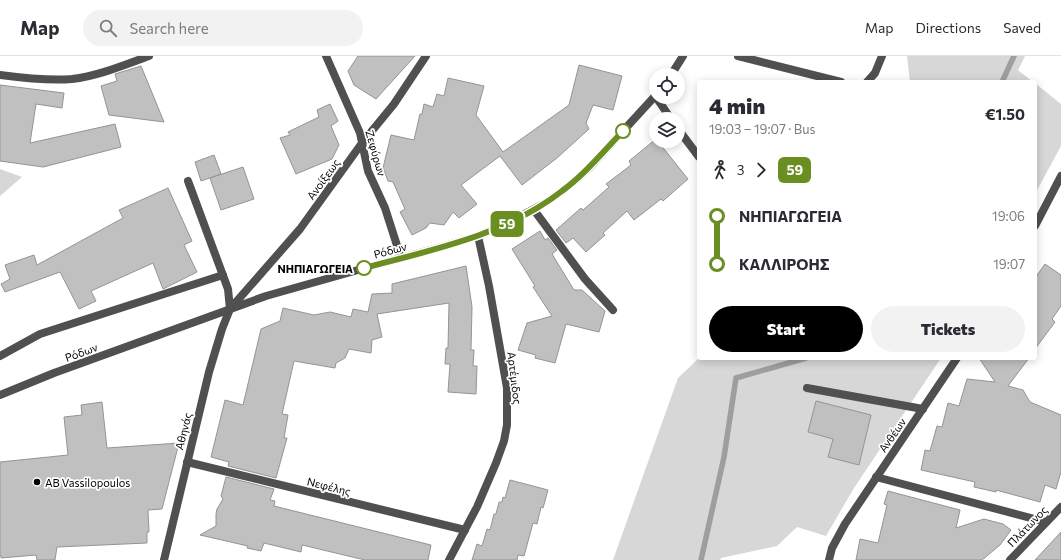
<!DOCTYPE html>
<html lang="en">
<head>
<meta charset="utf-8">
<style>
  body { margin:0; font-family:Commissioner,sans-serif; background:#f2f2f3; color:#2b2b33; height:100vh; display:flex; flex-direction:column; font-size:15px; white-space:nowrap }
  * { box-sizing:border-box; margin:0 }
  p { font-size:13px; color:#7c7c81 }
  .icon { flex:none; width:22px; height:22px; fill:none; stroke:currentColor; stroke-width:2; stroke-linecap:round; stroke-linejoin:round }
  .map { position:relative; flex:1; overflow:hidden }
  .details { position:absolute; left:697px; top:24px; width:340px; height:280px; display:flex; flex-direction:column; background:#fff; border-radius:4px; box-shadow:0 2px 10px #0003 }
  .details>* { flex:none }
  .badge { padding:0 8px; border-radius:6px; font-size:14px; line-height:26px }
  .tools { position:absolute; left:649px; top:12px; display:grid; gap:8px }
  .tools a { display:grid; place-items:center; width:36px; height:36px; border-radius:50%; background:#fff; box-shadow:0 2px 10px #0003; font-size:20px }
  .map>.badge { position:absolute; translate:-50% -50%; box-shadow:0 0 0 2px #fff }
  .legs { display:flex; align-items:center; gap:6px; height:44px; padding:0 12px; font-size:13px }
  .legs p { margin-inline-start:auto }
  .summary { display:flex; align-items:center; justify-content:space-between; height:68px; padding:0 12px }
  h1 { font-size:22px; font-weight:800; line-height:30px }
  .primary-button { display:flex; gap:8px; margin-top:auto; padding:8px 12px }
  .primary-button a { flex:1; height:46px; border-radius:24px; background:#000; color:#fff; font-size:16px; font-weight:800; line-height:46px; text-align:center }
  .primary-button a+a { background:#f2f2f3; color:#2b2b33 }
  ul { padding:0 12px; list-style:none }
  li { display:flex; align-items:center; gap:14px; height:48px; font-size:15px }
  li i { display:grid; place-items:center; width:6px; height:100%; margin:0 5px; background:currentColor }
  li i::after { content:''; width:10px; height:10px; margin:-5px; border:3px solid; border-radius:50%; background:#fff }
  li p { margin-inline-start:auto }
  li:first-child i { background:linear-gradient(#0000 50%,currentColor 0) }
  li:last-child i { background:linear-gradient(currentColor 50%,#0000 0) }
  header { display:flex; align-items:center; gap:24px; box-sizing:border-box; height:56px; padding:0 20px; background:#fff; border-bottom:1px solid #e1e1e2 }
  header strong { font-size:19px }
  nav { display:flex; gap:22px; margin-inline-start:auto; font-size:14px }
  .search { width:280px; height:36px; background:#f2f2f3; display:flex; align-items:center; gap:10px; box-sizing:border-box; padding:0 14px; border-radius:22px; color:#7c7c81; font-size:15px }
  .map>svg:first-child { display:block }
  .green { fill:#d7d7d7 }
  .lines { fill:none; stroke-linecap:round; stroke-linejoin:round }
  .stream { stroke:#9e9e9e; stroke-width:5.5 }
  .building { fill:#c0c0c0; stroke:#949494 }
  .minor { stroke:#505050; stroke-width:8 }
  .tertiary { stroke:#505050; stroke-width:8 }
  .line-1-casing { stroke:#fff; stroke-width:9 }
  .line-1 { stroke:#6b8e23; stroke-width:6 }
  .stop-1-dot { fill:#fff; stroke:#6b8e23; stroke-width:2 }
  .poi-dot { fill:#000; stroke:#fff; stroke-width:1.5 }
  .labels { text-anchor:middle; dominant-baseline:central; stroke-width:3.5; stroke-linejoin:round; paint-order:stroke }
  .street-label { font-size:11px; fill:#000; stroke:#fff }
  .stop-label { font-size:11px; font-weight:bold; fill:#000; stroke:#fff; text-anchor:end }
  .poi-label { font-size:11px; fill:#000; stroke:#fff; text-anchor:start }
</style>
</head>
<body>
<header>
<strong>Map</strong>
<div class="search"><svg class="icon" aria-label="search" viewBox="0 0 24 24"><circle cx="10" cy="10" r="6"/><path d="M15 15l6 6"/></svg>Search here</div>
<nav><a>Map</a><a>Directions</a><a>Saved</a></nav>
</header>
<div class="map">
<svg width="1061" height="504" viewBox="0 0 1061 504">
  <rect width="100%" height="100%" fill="#fff"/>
  <g class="green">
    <path d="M 907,0 L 1025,0 L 1018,14 L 1033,26 L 910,26 Z"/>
    <path d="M 1035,27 L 1061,48 L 1061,90 L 1035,138 Z"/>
    <path d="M 0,113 L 22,121 L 0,140 Z"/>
    <path d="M 699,302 L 941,302 L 854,432 L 826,480 L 797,471 L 777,490 L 721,502 L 720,504 L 613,504 L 678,322 Z"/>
  </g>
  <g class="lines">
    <g class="stream">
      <path d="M 1002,26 L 1014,0"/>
      <path d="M 701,504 L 724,401 L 736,322 L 806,302"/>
    </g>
  </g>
  <g class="building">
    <path d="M 358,0 L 415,0 L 376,43 L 354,29 L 348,15 Z"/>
    <path d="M 579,9 L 622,20 L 613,54 L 593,49 L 586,67 L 589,73 L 557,102 L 522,129 L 500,100 L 461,129 L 477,148 L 459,162 L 453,156 L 444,169 L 430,167 L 426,172 L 412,179 L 400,156 L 405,153 L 393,126 L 388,125 L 383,112 L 391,79 L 414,84 L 420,58 L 422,58 L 424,48 L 433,51 L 437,38 L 444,40 L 448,22 L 484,30 L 476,59 L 503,96 L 569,49 Z"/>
    <path d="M 141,10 L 164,66 L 109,59 L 101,30 L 117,25 L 115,18 Z"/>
    <path d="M 0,29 L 64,37 L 62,52 L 36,48 L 30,87 L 115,68 L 121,91 L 43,111 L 0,105 Z"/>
    <path d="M 330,48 L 338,65 L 331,70 L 339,89 L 332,103 L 296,118 L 280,82 L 290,79 L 288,76 L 319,61 L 317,54 Z"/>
    <path d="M 656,83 L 688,123 L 663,145 L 661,143 L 634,164 L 627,155 L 603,177 L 605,179 L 586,196 L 573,182 L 566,187 L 556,174 L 581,152 L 583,154 L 609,131 L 606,128 L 631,109 L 629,105 Z"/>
    <path d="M 214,99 L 221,118 L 201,125 L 195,106 Z"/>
    <path d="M 243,111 L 254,143 L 221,154 L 210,122 Z"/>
    <path d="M 168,132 L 192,185 L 184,189 L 197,216 L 163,233 L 153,207 L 91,235 L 96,245 L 79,253 L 60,216 L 5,236 L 1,228 L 10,223 L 5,209 L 34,199 L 37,209 L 123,162 L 119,154 Z"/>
    <path d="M 540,175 L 545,184 L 548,182 L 557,194 L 552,198 L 574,234 L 582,234 L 605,255 L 599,276 L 566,268 L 555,307 L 535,302 L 536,299 L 518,294 L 527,267 L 552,260 L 533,231 L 535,230 L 512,193 Z"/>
    <path d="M 1045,208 L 1061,219 L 1061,250 L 1052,263 L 1055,266 L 1035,293 L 1035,222 Z"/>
    <path d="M 466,210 L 472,251 L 471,294 L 474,294 L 473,310 L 477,310 L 476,338 L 448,336 L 450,308 L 445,308 L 446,292 L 448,292 L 449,247 L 377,258 L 382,281 L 372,284 L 371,297 L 349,293 L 345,302 L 336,307 L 335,312 L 294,305 L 282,358 L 288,359 L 284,382 L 287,382 L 276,422 L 228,410 L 229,406 L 211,401 L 225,344 L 243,349 L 261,273 L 280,265 L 283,252 L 314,259 L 330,256 L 351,261 L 353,253 L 368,256 L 372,238 L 392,237 L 392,228 Z"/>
    <path d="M 979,302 L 1029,302 L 1008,330 L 1023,334 L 1030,346 L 1061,359 L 1061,416 L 1056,433 L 1045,429 L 1040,446 L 996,434 L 996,436 L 974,431 L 975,426 L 921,414 L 925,394 L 930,395 L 937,370 L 942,371 L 948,347 L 959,350 L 967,323 L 995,326 Z"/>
    <path d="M 816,345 L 871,359 L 859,409 L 828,401 L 833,383 L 808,376 Z"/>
    <path d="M 102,346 L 107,392 L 179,387 L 162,453 L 148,454 L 149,476 L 147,476 L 147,487 L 57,491 L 55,504 L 37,504 L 36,499 L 1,502 L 1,500 L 0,500 L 0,406 L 68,399 L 64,361 L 82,359 L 81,349 Z"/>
    <path d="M 226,421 L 274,433 L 270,444 L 275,445 L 274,450 L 431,489 L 428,504 L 365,504 L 302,489 L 301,496 L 264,487 L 261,495 L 247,492 L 248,490 L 200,479 L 216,470 L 216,458 L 217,453 L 223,443 L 221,440 Z"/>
    <path d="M 510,424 L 548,434 L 543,452 L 541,451 L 537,468 L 533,467 L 524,500 L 518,499 L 517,504 L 472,504 L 477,488 L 482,490 L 487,473 L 490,474 L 494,458 L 496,458 L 499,446 L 502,446 L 503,441 L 505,442 Z"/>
    <path d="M 888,435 L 960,454 L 956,472 L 984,463 L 1003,468 L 1011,474 L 1000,489 L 982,504 L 856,504 L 860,483 L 878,487 L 887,449 L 884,448 Z"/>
    <path d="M 1061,476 L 1061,504 L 1035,504 Z"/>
  </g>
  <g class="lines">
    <g class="minor">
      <path d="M 326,0 L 360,77 L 368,115 L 385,152 L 401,202"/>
      <path d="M 738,0 L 841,26"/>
      <path d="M 0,19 C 23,22 48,25 72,23 C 98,20 124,9 149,0"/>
      <path d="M 867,26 L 875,17 L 882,0"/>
      <path d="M 656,41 L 671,63"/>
      <path d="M 678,73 L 699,101"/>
      <path d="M 188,125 L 228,233 L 230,253"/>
      <path d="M 534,154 L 585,223 L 613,254"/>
      <path d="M 1035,170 L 1061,120"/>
      <path d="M 0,300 L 40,278 L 223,219"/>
      <path d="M 807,332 L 923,353"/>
      <path d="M 187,406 L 465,474"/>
      <path d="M 876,421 L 1046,466"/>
      <path d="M 164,504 L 209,316 L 222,273 L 230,253 L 300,173 L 362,87 L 394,48 L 426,0"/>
      <path d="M 449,504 L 477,451 L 496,407 L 504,385 L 507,369 L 507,332 L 489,230 L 478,180"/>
      <path d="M 829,504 L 832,492 L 845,468 L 957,302"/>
      <path d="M 1010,504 L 1061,451"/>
    </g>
    <g class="tertiary">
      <path d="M 671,19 L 683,0"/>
      <path d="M 0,339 L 54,317 L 266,240 L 358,214 L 441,191 L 478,180 L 506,168 L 545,147 L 562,135 L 577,123 L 590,111 L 656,39"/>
    </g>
  </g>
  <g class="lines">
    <g class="line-1-casing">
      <path id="line-1" d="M 364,212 C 432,194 506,179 562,135 C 585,118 603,96 623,75"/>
    </g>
    <use href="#line-1" class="line-1"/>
  </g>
  <g class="stop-1-dot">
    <circle cx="623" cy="75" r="7"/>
    <circle cx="364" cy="212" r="7"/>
  </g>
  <circle class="poi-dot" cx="37" cy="426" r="4"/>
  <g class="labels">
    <g class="street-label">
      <text transform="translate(376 97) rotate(74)">Ζεφύρων</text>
      <text transform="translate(323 123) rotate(-54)">Ανοίξεως</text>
      <text transform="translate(390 194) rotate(-15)">Ρόδων</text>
      <text transform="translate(81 296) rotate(-20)">Ρόδων</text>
      <text transform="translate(515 322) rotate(83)">Αρτέμιδος</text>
      <text transform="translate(183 375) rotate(-76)">Αθηνάς</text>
      <text transform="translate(892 379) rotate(-55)">Ανθέων</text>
      <text transform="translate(329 430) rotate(14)">Νεφέλης</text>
      <text transform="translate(1027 470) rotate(-46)">Πλάτωνος</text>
    </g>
    <g class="stop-label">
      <text x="353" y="212">ΝΗΠΙΑΓΩΓΕΙΑ</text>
    </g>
    <g class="poi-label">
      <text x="45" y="426">AB Vassilopoulos</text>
    </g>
  </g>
</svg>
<div class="tools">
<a><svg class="icon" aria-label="locate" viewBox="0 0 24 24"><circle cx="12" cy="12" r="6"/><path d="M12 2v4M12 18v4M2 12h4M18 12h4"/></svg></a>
<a><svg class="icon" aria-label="layers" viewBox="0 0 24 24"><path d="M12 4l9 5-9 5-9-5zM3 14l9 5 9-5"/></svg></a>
</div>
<b class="badge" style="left:507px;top:168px;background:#6b8e23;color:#fff">59</b>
<section class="details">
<div class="summary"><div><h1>4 min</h1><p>19:03 – 19:07 · Bus</p></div><b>€1.50</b></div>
<div class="legs"><svg class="icon" aria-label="walk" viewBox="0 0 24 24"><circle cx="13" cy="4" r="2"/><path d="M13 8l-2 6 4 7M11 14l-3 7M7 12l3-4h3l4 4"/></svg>3<svg class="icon" aria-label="forward" viewBox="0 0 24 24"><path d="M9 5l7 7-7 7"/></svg><b class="badge" style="background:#6b8e23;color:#fff">59</b></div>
<ul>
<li><i style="color:#6b8e23"></i><b>ΝΗΠΙΑΓΩΓΕΙΑ</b><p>19:06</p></li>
<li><i style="color:#6b8e23"></i><b>ΚΑΛΛΙΡΟΗΣ</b><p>19:07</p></li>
</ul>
<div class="primary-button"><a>Start</a><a>Tickets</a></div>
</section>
</div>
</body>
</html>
